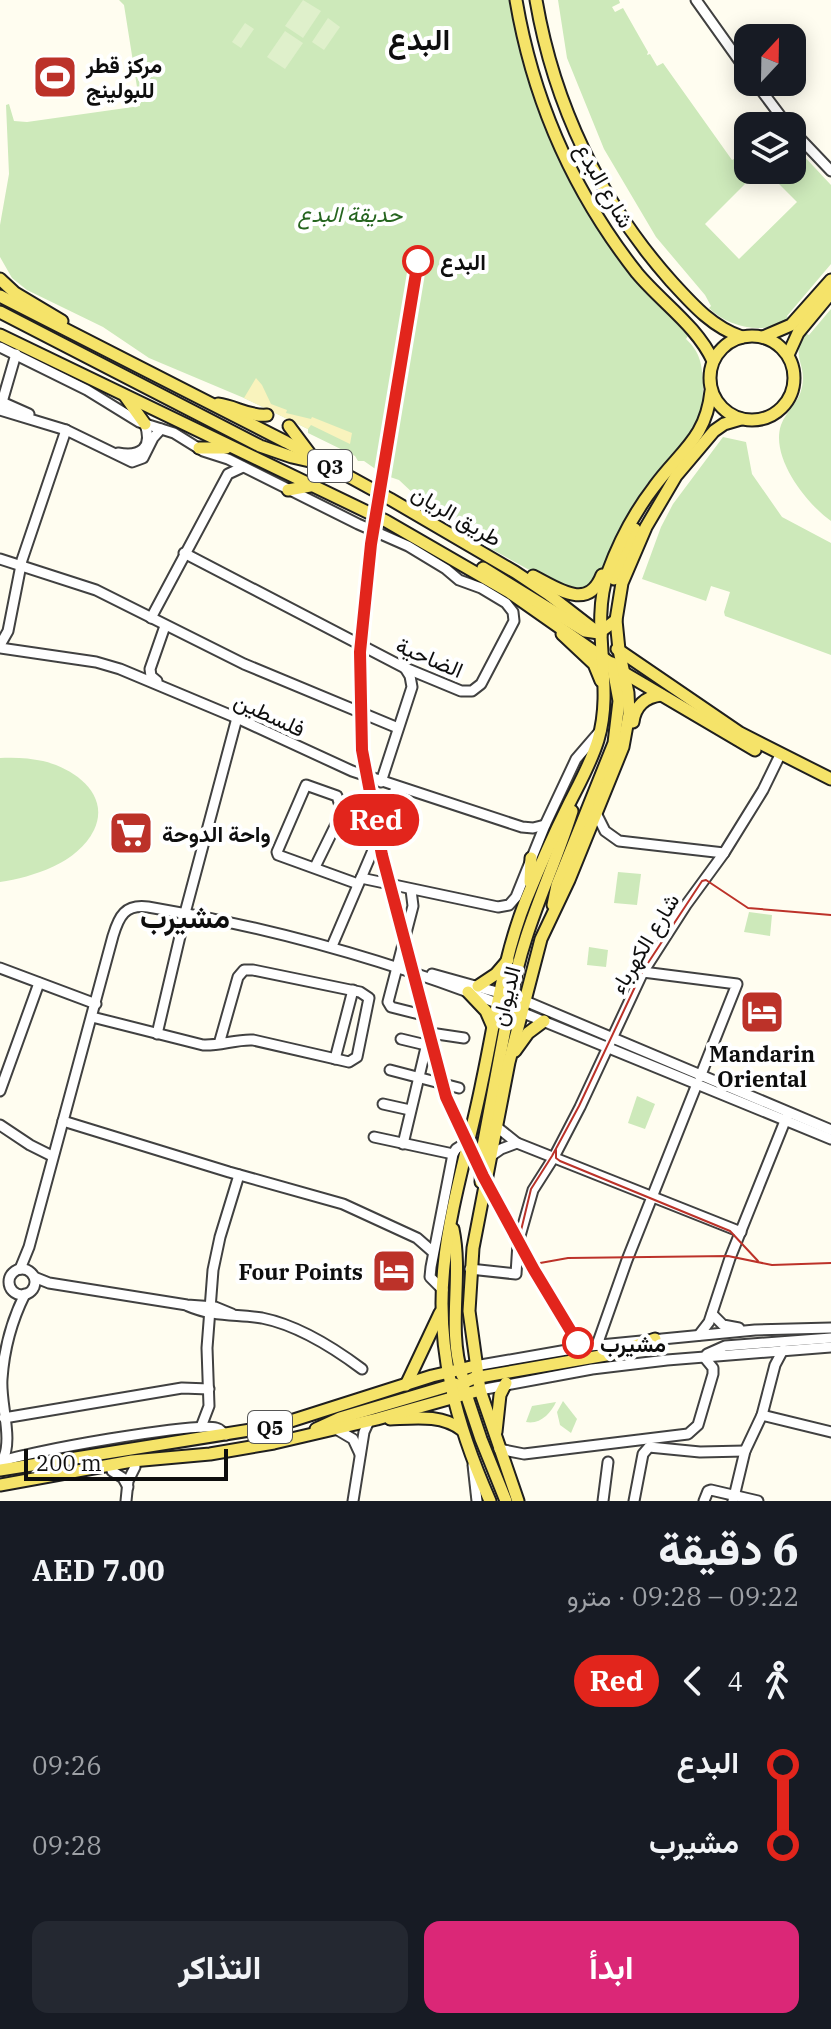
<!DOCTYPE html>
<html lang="ar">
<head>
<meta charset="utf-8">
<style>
  body { margin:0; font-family:"IBM Plex Serif",Vazirmatn,serif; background:#242831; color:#f1f3f6; direction:rtl; height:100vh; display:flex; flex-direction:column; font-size:30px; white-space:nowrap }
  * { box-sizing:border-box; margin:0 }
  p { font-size:26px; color:#9ea1a6 }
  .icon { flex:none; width:44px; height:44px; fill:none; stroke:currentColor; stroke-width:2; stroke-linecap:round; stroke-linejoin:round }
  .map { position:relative; height:1501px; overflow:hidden; direction:ltr }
  .sheet { display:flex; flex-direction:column; background:#171b24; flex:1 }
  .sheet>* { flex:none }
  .badge { padding:0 16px; border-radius:26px; font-size:28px; line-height:52px }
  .needle { width:52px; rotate:22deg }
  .tools { position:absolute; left:734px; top:24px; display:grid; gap:16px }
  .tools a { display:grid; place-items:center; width:72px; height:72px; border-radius:16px; background:#171b24; box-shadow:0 4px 20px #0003; font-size:40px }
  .scale { position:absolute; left:24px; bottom:20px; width:204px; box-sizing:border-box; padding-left:8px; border:4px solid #0e0e0e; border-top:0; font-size:22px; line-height:28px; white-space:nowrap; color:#0e0e0e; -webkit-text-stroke:6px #fff; paint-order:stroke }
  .map>.badge { position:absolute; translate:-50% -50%; box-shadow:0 0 0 4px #fff }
  .legs { display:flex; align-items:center; gap:12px; height:88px; padding:0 32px; font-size:26px }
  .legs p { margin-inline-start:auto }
  .overview { display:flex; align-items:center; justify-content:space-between; height:136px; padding:0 32px }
  h1 { font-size:44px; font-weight:800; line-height:60px }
  .cta { display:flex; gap:16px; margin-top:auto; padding:16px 32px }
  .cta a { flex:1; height:92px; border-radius:16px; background:#db2777; color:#fff; font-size:32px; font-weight:800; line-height:92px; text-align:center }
  .cta a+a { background:#242831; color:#f1f3f6 }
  ul { padding:0 32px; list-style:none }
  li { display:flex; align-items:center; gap:28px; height:80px; font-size:30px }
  li i { display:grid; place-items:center; width:12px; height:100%; margin:0 10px; background:currentColor }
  li i::after { content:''; width:20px; height:20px; margin:-10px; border:6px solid; border-radius:50%; background:#171b24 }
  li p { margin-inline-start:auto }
  li:first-child i { background:linear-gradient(#0000 50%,currentColor 0) }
  li:last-child i { background:linear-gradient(currentColor 50%,#0000 0) }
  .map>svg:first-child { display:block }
  .green { fill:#cde9ba }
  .sand { fill:#f9f3bd }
  .pitch { fill:#dff0cb }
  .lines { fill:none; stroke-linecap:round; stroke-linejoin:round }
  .minor-casing { stroke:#414141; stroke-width:13 }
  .major-casing { stroke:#1f1f1f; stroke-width:15 }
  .minor { stroke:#fff; stroke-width:9 }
  .major { stroke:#f5e369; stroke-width:11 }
  .tram { stroke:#bc3229; stroke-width:2 }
  .line-1-casing { stroke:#fff; stroke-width:18 }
  .line-1 { stroke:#e2251c; stroke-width:12 }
  .stop-1-dot { fill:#fff; stroke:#e2251c; stroke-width:4 }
  .labels { text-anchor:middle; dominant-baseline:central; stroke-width:8; stroke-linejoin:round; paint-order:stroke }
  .shield { fill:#fff; stroke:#565656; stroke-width:2 }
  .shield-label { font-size:20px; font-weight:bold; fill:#0e0e0e }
  .poi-label { font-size:22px; font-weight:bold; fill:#0e0e0e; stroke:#fff; text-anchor:start }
  .street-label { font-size:22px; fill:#0e0e0e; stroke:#fff }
  .park-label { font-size:22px; font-style:italic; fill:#26651f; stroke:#fff }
  .stop-label { font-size:22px; font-weight:bold; fill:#0e0e0e; stroke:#fff; text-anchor:start }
  .district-label { font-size:30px; font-weight:bold; fill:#0e0e0e; stroke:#fff }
</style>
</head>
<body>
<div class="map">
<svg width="831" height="1501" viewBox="0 0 831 1501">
  <rect width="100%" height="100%" fill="#fffdf0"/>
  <g class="green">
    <path d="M 119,0 L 510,0 C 530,100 566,193 630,272 C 649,294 669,315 688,336 L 686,339 C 700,352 702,364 703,382 C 704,416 693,441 669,464 C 664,468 658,471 654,475 C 645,486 637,498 630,510 C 614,536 607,569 587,591 L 564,589 L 462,533 L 464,529 L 431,510 L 399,480 L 384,475 L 364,461 L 358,461 L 355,456 L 308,433 L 308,429 L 244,398 L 149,358 L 103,327 L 27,290 L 12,278 L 0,257 L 0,225 L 9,174 L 6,105 L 9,104 L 14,121 L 27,122 L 140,106 L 124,5 Z"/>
    <path d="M 558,0 L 619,0 L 620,3 L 612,7 L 615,12 L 623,8 L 648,52 L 647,55 L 650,54 L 657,66 L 663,63 L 732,160 L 734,159 L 748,165 L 748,170 L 759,170 L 705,224 L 739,259 L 797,202 L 769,174 L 773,170 L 792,170 L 794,150 L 801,153 L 831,185 L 831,264 L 787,316 L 789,320 C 765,335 729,328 709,308 L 711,306 L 705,295 L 656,237 L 604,149 L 567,58 Z"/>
    <path d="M 831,309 L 831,521 C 807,504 770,458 781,425 C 786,411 799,403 802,387 C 807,362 790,359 805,333 L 809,335 Z"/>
    <path d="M 723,437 L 746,442 L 752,474 L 782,517 L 831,543 L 831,655 L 725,616 L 724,612 L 730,592 L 711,586 L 706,601 L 642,579 L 661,527 L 673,504 Z"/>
    <path d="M 0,758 C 14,757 30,758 43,761 C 73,768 111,794 94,830 C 78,863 33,877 0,882 Z"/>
    <path d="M 618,872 L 641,874 L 637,905 L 614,903 Z"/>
    <path d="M 749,912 L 772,915 L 770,936 L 744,932 Z"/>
    <path d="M 589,947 L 608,950 L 606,967 L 587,965 Z"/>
    <path d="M 637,1096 L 655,1104 L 645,1129 L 628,1123 Z"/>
    <path d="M 563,1401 L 577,1419 L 571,1433 L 560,1425 L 557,1412 Z"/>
    <path d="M 556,1402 C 551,1413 540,1425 526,1422 L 532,1406 Z"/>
  </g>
  <path class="sand" d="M 256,378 L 262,385 L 271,404 L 287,410 L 286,413 L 311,419 L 312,417 L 352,433 L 350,444 L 311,425 L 308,429 L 244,398 Z"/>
  <g class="pitch">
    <path d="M 303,0 L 321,11 L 303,38 L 285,26 Z"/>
    <path d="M 328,18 L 340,27 L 324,50 L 312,42 Z"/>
    <path d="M 245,23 L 254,29 L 241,48 L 232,42 Z"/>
    <path d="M 285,31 L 303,43 L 285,69 L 267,57 Z"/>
  </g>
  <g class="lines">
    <g class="minor-casing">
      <g id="minor">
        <path d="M 696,0 L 748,73"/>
        <path d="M 755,82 L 788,126"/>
        <path d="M 792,130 L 831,171"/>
        <path d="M 0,347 L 87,390 L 139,422 L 174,433 L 203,451 L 228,459 L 358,524 L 408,546 L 446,569 L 459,580 L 481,588 L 506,603 L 513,612 L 514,621 L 481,684 L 472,691 L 461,691 L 403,667 L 184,553"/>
        <path d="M 2,402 L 29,414"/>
        <path d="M 0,409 L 16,354"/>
        <path d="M 0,410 L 66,430 L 132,462 L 143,458 L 153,438 L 161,429"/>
        <path d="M 118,453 C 141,457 153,448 145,424"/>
        <path d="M 0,559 L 96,590 L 244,664 L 398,728"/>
        <path d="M 151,618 L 228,474 L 243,467"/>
        <path d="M 0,645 L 8,631 L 22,560 L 66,430"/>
        <path d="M 0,648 L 96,662 L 120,669 L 237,718 L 352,771 L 522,827 L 533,828 L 545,825"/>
        <path d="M 157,681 L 151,676 L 150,669 L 165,626"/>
        <path d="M 381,782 L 412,687 L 410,676 L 405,668"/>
        <path d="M 597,815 L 605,831 L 619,841 L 724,853"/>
        <path d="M 315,867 L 342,812 L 337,796 L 306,785 L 277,852 L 278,855 L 358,884"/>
        <path d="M 361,878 L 498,907 L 509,905 L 516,897 L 545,825 L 576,759 L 601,730"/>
        <path d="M 411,890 L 413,906 L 388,1002 L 391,1007 L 419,1014"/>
        <path d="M 185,913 L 237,718"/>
        <path d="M 332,946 L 385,822 L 396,787"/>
        <path d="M 0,968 L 96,1004"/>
        <path d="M 643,972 L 737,984 L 700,1077"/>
        <path d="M 432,974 L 518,998 L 831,1130"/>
        <path d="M 516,1010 L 831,1139"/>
        <path d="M 92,1017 L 203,1045 C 220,1046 236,1039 253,1040 L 349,1062 L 357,1057 L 369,998 L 360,992 L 253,970 L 244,970 L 238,977 L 219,1044"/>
        <path d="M 157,1034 L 181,932"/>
        <path d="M 401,1039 L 426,1045"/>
        <path d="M 335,1059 L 353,990"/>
        <path d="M 390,1070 L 459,1088"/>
        <path d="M 0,1091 L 39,983"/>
        <path d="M 383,1104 L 410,1110"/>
        <path d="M 63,1121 L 229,1172 L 343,1204 L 417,1238 L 433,1252"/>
        <path d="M 0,1125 L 30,1145 L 52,1156"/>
        <path d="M 497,1127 L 517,1143 L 741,1232"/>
        <path d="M 374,1137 L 453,1154"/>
        <path d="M 403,1144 L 428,1039 L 437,1034 L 464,1038"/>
        <path d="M 491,1156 L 501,1149 L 517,1143"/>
        <path d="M 20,1269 L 29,1247 L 113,936 C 119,916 125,904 148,907 C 270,927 387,960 502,1005"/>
        <path d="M 470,1269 L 516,1274 L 518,1243 L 533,1190 L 554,1157 L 580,1107 L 643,972 L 686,905 L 724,853 L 763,790 L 780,755"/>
        <circle cx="22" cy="1282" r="13"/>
        <path d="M 34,1277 L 49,1283 L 187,1305 L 215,1307 L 232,1314"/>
        <path d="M 443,1290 L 430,1277 L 431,1267 L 453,1154 L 456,1149 L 470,1140"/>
        <path d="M 188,1306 C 213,1317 236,1314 262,1318 C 297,1325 334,1348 362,1369"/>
        <path d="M 712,1314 L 723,1325 L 739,1328"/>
        <path d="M 699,1335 L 709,1322 L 730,1258 L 787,1116"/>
        <path d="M 597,1345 L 627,1260 L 697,1084"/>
        <path d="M 707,1354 L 725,1346 L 831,1338"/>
        <path d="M 475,1366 L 590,1346 L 755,1330 L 831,1328"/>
        <path d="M 480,1390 L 592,1369 L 667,1360 L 831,1347"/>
        <path d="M 762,1415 L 831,1432"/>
        <path d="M 4,1418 L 182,1388 L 209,1389"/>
        <path d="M 201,1427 L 209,1406 L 207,1348 L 213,1270 L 220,1237 L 239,1175"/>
        <path d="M 336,1429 L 353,1439 L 360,1454"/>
        <path d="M 499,1449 L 524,1454 L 688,1434 L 698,1425 L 713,1374 L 713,1368 L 704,1357"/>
        <path d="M 2,1461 C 14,1441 0,1403 2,1379 C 4,1349 12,1320 25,1294"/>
        <path d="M 0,1462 C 25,1452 195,1422 216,1428 C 221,1429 222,1432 226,1435"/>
        <path d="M 473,1465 L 477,1501"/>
        <path d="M 112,1471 L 123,1478 L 128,1487"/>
        <path d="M 126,1501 L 128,1481 L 135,1467"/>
        <path d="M 353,1501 L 364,1432 L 369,1421"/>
        <path d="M 603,1501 L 608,1462"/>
        <path d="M 634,1501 L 643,1454 L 649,1447 L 700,1452 L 745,1451"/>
        <path d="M 704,1501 L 708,1491 L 711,1490 L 758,1501"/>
        <path d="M 733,1501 L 745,1451 L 762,1415 L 775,1365 L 783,1350"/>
      </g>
    </g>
    <g class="major-casing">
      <g id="major">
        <path d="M 516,0 C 533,100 574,193 637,273 C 661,302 697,326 713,361"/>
        <path d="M 536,0 C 554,105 600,201 671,281 C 692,304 712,327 742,337"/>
        <path d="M 0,279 L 15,293 L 62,321"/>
        <path d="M 0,296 L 286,442 L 390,499 L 515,572 L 548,594 L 601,635"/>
        <path d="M 0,312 L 260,446 L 292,457 L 314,462"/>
        <path d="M 0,335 L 386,521 L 509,592 L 626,674 L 755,750"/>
        <circle cx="752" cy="378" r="42"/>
        <path d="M 763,337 L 791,325 L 831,280"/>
        <path d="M 788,355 L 798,333 L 831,293"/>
        <path d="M 125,396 L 145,424"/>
        <path d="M 218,404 C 235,406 250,417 267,415"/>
        <path d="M 289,426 L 310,454"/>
        <path d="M 199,448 L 226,448"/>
        <path d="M 288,490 L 310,486"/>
        <path d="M 483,568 L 585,631 L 599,633 L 616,620"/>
        <path d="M 533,576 C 557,588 588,612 602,575"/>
        <path d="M 614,579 L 635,529"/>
        <path d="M 562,634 L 594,664 L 601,681"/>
        <path d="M 617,649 L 740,733 L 831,779"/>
        <path d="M 633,722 C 635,706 645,697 661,695"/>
        <path d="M 530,882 L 531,858"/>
        <path d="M 553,905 L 557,885 L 614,743 L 619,701 L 612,663"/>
        <path d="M 478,986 L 496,974 L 508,960"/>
        <path d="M 468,992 L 486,1011 L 493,1027"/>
        <path d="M 521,1013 L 513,1006 L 511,1000 C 521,933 552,875 572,811"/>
        <path d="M 515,1051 L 528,1033 L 544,1021"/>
        <path d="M 481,1182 L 483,1146 L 509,1008 L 508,998"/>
        <path d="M 453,1229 C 463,1277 447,1327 462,1375"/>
        <path d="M 406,1385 L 440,1313"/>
        <path d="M 464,1388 L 481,1439 L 506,1501"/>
        <path d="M 452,1396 L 459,1385 L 474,1378 L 612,1354 L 655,1339"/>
        <path d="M 390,1419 C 414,1418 442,1414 462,1430"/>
        <path d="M 316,1429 L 340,1418 L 455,1384"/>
        <path d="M 496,1432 L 500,1395 L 506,1383"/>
        <path d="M 0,1470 L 275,1426 L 432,1376 L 475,1366"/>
        <path d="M 0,1485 L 132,1461 L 210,1454 L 274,1443 L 377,1419 L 480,1390"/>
        <path d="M 490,1501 C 457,1426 435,1349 444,1266 C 450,1204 470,1143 482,1082 C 495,1022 503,957 526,900 C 539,868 553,836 568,806 C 579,784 591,763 598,740 C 615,684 589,628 608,572 C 619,542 634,513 654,487 C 680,451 706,439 711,391"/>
        <path d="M 518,1501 L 480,1390 L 469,1311 L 473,1248 L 509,1062 L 541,939 L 569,880 L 623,747 L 629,714 L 628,693 L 619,650 L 616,620 L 622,583 L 646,527 L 676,476 L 714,431 L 724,424 L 741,419"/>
      </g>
    </g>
    <use href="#minor" class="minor"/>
    <use href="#major" class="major"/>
    <g class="tram">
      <path d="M 831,915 L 748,908 L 706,880 L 702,881 L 642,972 L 579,1106 L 552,1156 L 531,1189 L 518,1243 L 524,1262 L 529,1265 L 568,1258 L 728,1256 L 772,1265 L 831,1263"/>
      <path d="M 556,1150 L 556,1158 L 560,1161 L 730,1231 L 758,1261"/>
    </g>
  </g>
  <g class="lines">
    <g class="line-1-casing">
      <path id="line-1" d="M 418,261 L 371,544 L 360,652 L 362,750 L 382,855 L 446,1097 L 483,1176 L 534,1270 L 578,1343"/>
    </g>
    <use href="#line-1" class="line-1"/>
  </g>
  <defs>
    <g id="stadium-square" transform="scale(2.3)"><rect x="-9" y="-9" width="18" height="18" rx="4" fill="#bc3229" stroke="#fff"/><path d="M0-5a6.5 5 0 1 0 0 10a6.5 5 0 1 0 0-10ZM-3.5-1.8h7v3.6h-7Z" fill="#fff"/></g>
    <g id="supermarket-square" transform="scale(2.3)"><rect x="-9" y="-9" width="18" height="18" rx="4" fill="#bc3229" stroke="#fff"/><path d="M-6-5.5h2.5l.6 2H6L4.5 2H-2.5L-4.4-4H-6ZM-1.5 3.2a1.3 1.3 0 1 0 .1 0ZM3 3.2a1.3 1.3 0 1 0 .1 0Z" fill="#fff"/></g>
    <g id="hotel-square" transform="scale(2.3)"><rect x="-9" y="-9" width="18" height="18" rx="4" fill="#bc3229" stroke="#fff"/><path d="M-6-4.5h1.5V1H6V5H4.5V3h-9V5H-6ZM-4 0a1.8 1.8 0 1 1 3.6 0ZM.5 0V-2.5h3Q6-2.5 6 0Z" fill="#fff"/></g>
  </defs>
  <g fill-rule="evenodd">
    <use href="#stadium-square" x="55" y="77"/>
    <use href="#supermarket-square" x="131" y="833"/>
    <use href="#hotel-square" x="762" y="1012"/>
    <use href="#hotel-square" x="394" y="1271"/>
  </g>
  <g class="stop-1-dot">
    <circle cx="418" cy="261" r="14"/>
    <circle cx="578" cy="1343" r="14"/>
  </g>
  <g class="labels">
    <g class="shield">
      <rect x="308" y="450" width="44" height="32" rx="6"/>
      <rect x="248" y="1411" width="44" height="32" rx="6"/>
    </g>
    <g class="shield-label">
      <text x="330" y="466">Q3</text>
      <text x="270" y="1427">Q5</text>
    </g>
    <g class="poi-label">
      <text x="86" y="64">مركز قطر<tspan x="86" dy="25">للبولينج</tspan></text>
      <text x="162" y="833">واحة الدوحة</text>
      <text x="762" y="1053" text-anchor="middle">Mandarin<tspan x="762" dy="25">Oriental</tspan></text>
      <text x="363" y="1271" text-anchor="end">Four Points</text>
    </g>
    <g class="street-label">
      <text transform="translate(605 185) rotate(60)">شارع البدع</text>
      <text transform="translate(457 515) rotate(30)">طريق الريان</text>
      <text transform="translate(430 657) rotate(23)">الضاحية</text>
      <text transform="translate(270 714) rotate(25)">فلسطين</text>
      <text transform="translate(644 943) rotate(-59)">شارع الكهرباء</text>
      <text transform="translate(505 996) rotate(-76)">الديوان</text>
    </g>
    <g class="park-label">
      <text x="350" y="213">حديقة البدع</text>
    </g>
    <g class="stop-label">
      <text x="440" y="261">البدع</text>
      <text x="600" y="1343">مشيرب</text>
    </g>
    <g class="district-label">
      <text x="419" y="38">البدع</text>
      <text x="185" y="916">مشيرب</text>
    </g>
  </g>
</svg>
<div class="tools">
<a><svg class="needle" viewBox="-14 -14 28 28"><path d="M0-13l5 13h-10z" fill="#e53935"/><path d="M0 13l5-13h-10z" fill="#9ea1a6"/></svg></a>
<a><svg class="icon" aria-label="layers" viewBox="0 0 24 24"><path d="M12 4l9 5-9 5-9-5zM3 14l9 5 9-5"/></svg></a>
</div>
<div class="scale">200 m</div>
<b class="badge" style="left:376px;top:820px;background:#e2251c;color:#fff">Red</b>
</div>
<section class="sheet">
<div class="overview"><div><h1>6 دقيقة</h1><p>09:22 – 09:28 · مترو</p></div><b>AED 7.00</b></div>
<div class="legs"><svg class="icon" aria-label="walk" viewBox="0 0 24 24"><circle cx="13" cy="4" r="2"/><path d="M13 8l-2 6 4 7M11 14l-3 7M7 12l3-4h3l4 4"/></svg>4<svg class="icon" aria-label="back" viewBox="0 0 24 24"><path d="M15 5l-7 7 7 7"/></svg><b class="badge" style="background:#e2251c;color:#fff">Red</b></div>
<ul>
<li><i style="color:#e2251c"></i><b>البدع</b><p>09:26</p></li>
<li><i style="color:#e2251c"></i><b>مشيرب</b><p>09:28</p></li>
</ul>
<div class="cta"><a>ابدأ</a><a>التذاكر</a></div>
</section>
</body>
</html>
